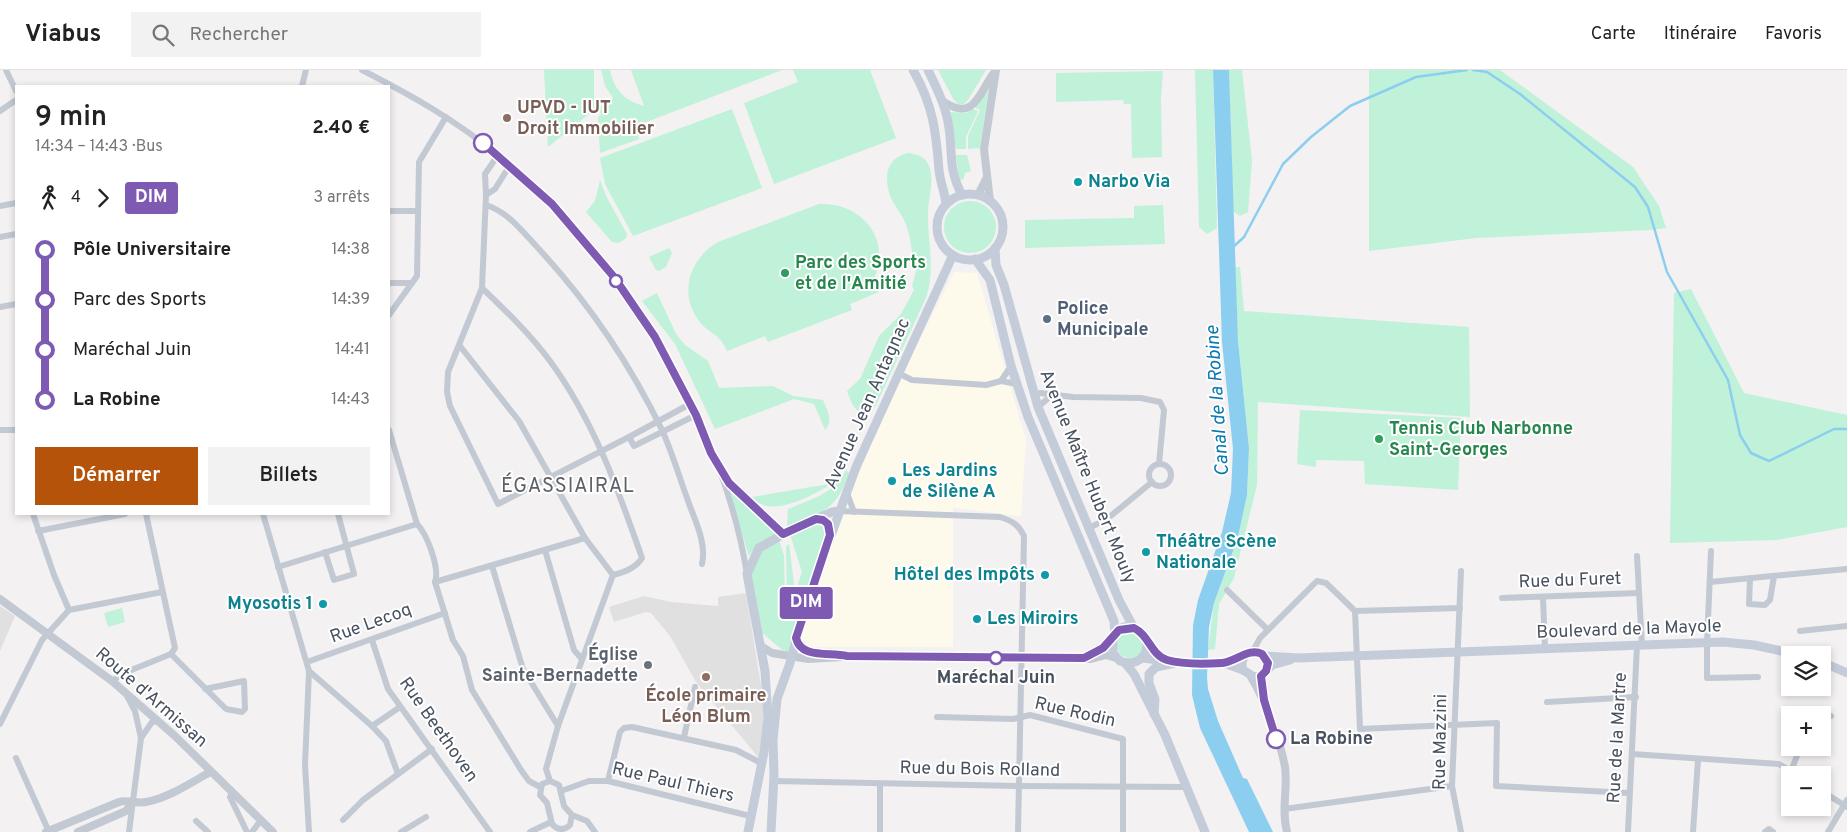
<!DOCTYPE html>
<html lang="fr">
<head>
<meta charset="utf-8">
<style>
  body { margin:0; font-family:Overpass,sans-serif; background:#f2f2f2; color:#222; height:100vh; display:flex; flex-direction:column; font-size:19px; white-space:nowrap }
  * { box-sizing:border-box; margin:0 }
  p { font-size:16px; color:#767676 }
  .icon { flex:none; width:28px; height:28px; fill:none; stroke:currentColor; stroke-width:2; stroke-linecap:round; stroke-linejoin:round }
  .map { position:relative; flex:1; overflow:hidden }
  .panel { position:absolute; left:15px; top:15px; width:375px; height:430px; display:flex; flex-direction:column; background:#fff; border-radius:0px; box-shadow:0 2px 8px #0003 }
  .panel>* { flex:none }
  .badge { padding:0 10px; border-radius:4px; font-size:18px; line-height:32px }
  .controls { position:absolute; left:1781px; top:576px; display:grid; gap:10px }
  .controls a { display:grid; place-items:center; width:50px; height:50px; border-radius:0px; background:#fff; box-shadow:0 2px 8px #0003; font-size:25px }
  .map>.badge { position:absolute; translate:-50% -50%; box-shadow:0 0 0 2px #fff }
  .legs { display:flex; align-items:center; gap:8px; height:55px; padding:0 20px; font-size:16px }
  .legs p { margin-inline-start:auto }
  .head { display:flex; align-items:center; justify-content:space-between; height:85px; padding:0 20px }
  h1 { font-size:28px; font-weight:600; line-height:38px }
  .button { display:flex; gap:10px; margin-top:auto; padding:10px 20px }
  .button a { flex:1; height:58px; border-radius:0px; background:#b45309; color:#fff; font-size:20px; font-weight:600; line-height:58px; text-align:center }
  .button a+a { background:#f2f2f2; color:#222 }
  ul { padding:0 20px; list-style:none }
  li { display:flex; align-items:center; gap:18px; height:50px; font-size:19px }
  li i { display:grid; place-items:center; width:8px; height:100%; margin:0 6px; background:currentColor }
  li i::after { content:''; width:12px; height:12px; margin:-6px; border:4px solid; border-radius:50%; background:#fff }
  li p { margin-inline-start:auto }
  li:first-child i { background:linear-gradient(#0000 50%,currentColor 0) }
  li:last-child i { background:linear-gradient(currentColor 50%,#0000 0) }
  header { display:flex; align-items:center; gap:30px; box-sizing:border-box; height:70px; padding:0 25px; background:#fff; border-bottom:1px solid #e0e0e0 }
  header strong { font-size:24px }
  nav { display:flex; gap:28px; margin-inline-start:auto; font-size:18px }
  .search { width:350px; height:45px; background:#f2f2f2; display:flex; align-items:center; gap:12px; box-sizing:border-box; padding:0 18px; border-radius:0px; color:#767676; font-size:19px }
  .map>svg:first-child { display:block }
  .commercial { fill:#fdfaec }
  .education { fill:#e1e0e0 }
  .green { fill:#c0f1d9 }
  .water { fill:#8cceef }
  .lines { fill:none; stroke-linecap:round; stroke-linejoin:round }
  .stream { stroke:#8cceef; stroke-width:2.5 }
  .minor { stroke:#c2c9d3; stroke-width:6 }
  .tertiary { stroke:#c2c9d3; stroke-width:8 }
  .secondary { stroke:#c4ccda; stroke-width:9 }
  .line-1-casing { stroke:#fff; stroke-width:11 }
  .line-1 { stroke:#7e5ab2; stroke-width:8 }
  .education-dot { fill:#8d6e63; stroke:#fff; stroke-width:2 }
  .stop-1-dot { fill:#fff; stroke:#7e5ab2; stroke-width:2.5 }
  .culture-dot { fill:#0f9aa8; stroke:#fff; stroke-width:2 }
  .leisure-dot { fill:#2e9e5b; stroke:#fff; stroke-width:2 }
  .service-dot { fill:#5c6f8a; stroke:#fff; stroke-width:2 }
  .worship-dot { fill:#6b7280; stroke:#fff; stroke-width:2 }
  .labels { text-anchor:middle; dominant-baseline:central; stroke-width:4; stroke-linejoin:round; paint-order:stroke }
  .education-label { font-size:18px; font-weight:bold; fill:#785e54; stroke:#fff; text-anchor:start }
  .culture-label { font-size:18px; font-weight:bold; fill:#0d838f; stroke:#fff; text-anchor:start }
  .leisure-label { font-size:18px; font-weight:bold; fill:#27864d; stroke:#fff; text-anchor:start }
  .service-label { font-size:18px; font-weight:bold; fill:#4e5e75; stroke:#fff; text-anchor:start }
  .street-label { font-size:18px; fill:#48515f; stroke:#fff }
  .worship-label { font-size:18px; font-weight:bold; fill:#5b616d; stroke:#fff; text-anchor:end }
  .stop-label { font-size:18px; font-weight:bold; fill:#48515f; stroke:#fff }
  .water-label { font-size:19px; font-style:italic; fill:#0979b2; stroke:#fff }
  .quarter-label { font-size:20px; letter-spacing:1px; fill:#5d6066; stroke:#fff }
</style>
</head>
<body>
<header>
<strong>Viabus</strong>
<div class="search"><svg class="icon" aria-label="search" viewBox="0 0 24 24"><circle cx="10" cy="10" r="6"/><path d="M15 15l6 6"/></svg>Rechercher</div>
<nav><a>Carte</a><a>Itinéraire</a><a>Favoris</a></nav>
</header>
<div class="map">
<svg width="1847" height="762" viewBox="0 0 1847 762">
  <rect width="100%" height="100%" fill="#f3f1f1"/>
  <path class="commercial" d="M 954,202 L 977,203 L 1026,370 L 1021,446 L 953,438 L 953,577 L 809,577 L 801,567 L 836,460 L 889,330 Z"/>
  <g class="education">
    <path d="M 746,523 L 764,634 L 763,664 L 758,687 L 696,612 L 670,566 L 651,543 L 646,542 L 614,552 L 609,537 L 644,526 L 671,532 L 718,536 L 718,527 Z"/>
    <path d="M 0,536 L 15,546 L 0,581 Z"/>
  </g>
  <g class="green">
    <path d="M 544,0 L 594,0 L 594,40 L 548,77 Z"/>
    <path d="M 601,0 L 610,0 C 614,20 625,31 644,36 L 631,0 L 782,0 L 636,56 L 639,69 L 600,83 L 598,47 L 601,44 L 598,38 L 613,28 L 605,16 Z"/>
    <path d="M 793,0 L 870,0 L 896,68 L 774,114 L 744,33 L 798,12 Z"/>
    <path d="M 938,0 L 986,0 L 968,30 L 964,34 L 958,34 L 954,30 Z"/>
    <path d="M 1195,0 L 1213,0 L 1217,158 L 1207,164 L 1199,157 Z"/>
    <path d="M 1229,0 L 1242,0 L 1252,91 L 1248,142 L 1240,146 L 1233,141 Z"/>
    <path d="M 1369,0 L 1500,0 L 1633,97 L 1659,136 L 1666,158 L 1649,160 L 1476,168 L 1369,181 Z"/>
    <path d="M 1163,1 L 1161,29 L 1162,87 L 1132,88 L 1131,34 L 1124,34 L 1123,30 L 1056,32 L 1056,3 Z"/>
    <path d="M 989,17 L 980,78 L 968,79 L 968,66 L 980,40 L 974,37 Z"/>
    <path d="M 732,39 L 762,118 L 633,166 L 605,114 L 600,88 Z"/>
    <path d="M 973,39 L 978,41 L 966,67 L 966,79 L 956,79 L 950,42 L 966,43 Z"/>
    <path d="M 909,83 C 917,84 925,87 928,94 C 935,107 929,126 928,140 C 927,170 936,198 926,228 L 875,337 C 858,351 852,335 847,321 L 860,309 L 879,266 L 901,244 L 914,220 L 912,216 L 917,198 L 914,197 C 912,182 911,168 906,155 C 903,145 895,137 891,128 C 883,108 886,87 909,83 Z"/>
    <path d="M 956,85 L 967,85 L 971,101 L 965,103 L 963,110 L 959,110 Z"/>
    <path d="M 600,110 L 606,126 L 627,164 L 626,168 L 619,173 L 612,172 L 586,142 L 595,131 Z"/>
    <circle cx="970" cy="157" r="26"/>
    <path d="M 819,134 C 861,132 892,168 874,209 L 879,222 L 850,234 L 852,240 L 768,272 L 765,266 L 727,281 C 720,263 710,265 699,251 C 678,223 690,188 718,172 Z"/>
    <path d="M 1163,135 L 1165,174 L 1025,178 L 1025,150 L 1134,148 L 1134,136 Z"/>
    <path d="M 669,178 L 672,183 L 666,197 L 659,201 L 656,200 L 649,187 Z"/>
    <path d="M 1235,197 L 1240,197 L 1244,241 L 1469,257 L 1470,347 L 1258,332 L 1257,415 L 1234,508 L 1219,534 L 1215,579 L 1208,580 L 1214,533 L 1238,467 L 1247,425 L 1249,378 L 1238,271 Z"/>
    <path d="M 1691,219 L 1744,323 L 1847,345 L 1847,457 L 1777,470 L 1670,473 L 1674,223 Z"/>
    <path d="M 657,223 L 676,264 L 685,275 L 708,291 L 719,318 L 773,316 L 793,326 L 823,330 C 827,341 834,350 825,360 L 814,334 L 794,329 L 715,359 L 675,274 L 642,231 Z"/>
    <path d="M 1300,340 L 1461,348 L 1458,420 L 1365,414 L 1364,391 L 1316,390 L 1316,397 L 1297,394 Z"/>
    <path d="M 846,400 L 849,403 C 838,438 819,447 787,457 L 788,439 C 812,429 834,424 846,400 Z"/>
    <path d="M 829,414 L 827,417 C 808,427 770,449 752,427 Z"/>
    <path d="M 727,416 L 779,463 L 757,475 L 749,486 Z"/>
    <path d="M 820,452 L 825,455 L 827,464 L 804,530 L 800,528 L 798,514 L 802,502 L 790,464 Z"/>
    <path d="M 779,470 L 784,486 L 785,532 L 800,533 L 790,583 L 781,579 L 761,562 L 750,503 L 760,480 Z"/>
    <path d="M 789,474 L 796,529 L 787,529 L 786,477 Z"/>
    <path d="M 122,538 L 125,552 L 108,557 L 104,543 Z"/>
    <circle cx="1130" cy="575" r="13"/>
  </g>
  <path class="water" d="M 1213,0 L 1229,0 L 1238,271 L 1249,378 L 1247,425 L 1238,467 L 1214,533 L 1209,557 L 1207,608 L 1208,619 L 1218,651 L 1243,708 L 1247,709 L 1273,762 L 1249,762 L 1200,658 L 1192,625 L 1193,555 L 1198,530 L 1222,462 L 1231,423 L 1233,379 L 1222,272 Z"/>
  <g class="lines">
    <g class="stream">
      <path d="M 1473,0 L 1487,2 L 1520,24 L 1635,117 L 1648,137 L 1667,202 L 1728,310 L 1740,365 L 1751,383 L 1769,391 L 1834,359 L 1847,359"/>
      <path d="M 1232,178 L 1244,167 L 1283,94 L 1311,67 L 1350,36 L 1416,7 L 1467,0"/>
    </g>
    <g class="minor">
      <path d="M 6,0 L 16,21"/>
      <path d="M 362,0 C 411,25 457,51 499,86 C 619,185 722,349 747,504"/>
      <path d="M 302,16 L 306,0"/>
      <path d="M 0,41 L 16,30"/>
      <path d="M 498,85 L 485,104 L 486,125 L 495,119 L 510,95"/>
      <path d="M 486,125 L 482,218 L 448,302 L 447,322 L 450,336 L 498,434 L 629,367"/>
      <path d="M 486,135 C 508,142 522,161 538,178 C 588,232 630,294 662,360 C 672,382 679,406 687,428 C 694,449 707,472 702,494"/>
      <path d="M 0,136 L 16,133"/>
      <path d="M 389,141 L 418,141"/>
      <path d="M 0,167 L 16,164"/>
      <path d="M 389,213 L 412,213"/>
      <path d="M 482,218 C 506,241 530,264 550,291 C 594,351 618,419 642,488 C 636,498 625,502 613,505"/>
      <path d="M 0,237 L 16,234"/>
      <path d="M 389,245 L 417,206 L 419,92 L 446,47"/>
      <path d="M 460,276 L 519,351 L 585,468 L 613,505"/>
      <path d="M 898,303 L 912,310 L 986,315 L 1001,311 L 1017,314"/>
      <path d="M 1001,311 L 1011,296"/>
      <path d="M 1034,325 L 1040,323 L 1073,327 L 1141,328 L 1160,332 L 1164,340 L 1159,394"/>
      <path d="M 690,334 L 629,367 L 634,376 L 696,345"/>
      <path d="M 1038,337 L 1052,325"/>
      <path d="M 0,360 L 16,360"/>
      <path d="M 389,360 L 417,454 C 427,464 440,498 435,512 L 453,570 L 463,586 L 472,620 L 521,700 L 529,711 L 540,717"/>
      <circle cx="1160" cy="405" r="11"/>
      <path d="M 722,401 L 729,413 L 783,464"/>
      <path d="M 847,423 L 854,442"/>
      <path d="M 839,441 L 1000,447 C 1012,451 1018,454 1024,466 L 1018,762"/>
      <path d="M 33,444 L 54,505 L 69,540"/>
      <path d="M 263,444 L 309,601 L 305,695 L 309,762"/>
      <path d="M 1089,458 L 1107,449 L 1152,412"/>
      <path d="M 38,461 L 125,444"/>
      <path d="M 545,480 L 574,580 L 581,588"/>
      <path d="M 1711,481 L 1707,572 L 1707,608 L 1758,607"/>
      <path d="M 325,482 L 334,510 L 354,504 L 338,444"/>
      <path d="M 1637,486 L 1642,575"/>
      <path d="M 492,496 L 523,599 L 558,656"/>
      <path d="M 278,497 L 417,454"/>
      <path d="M 1461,501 L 1452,716 L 1461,762"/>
      <path d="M 1750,509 L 1749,534 L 1765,535 L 1770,530 L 1774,506"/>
      <path d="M 435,512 L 585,468"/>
      <path d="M 1710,512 L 1847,499"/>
      <path d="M 1227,520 L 1268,560"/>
      <path d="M 1543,527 L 1545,579"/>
      <path d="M 1502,528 L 1639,523"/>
      <path d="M 1355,541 L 1360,659 L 1497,653 L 1496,716 L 1629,723"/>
      <path d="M 1800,561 L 1847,556"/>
      <path d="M 372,570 L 388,619 L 490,762"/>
      <path d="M 1253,581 L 1260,568 L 1317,511 L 1326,513 L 1355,541 L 1460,538"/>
      <path d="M 171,584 L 226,639 L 242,642 L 245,639 L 244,611 L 205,619"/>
      <path d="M 307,592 L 445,543"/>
      <path d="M 309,601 L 372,656 L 386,671 L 398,704"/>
      <path d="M 112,611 L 124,603 L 171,584 L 175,578 L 146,444"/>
      <path d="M 126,624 L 135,641 L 141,668 L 129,762"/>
      <path d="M 1547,632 L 1636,627"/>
      <path d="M 1812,645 L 1814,639 L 1831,646"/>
      <path d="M 937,647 L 1013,649 L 1030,645 L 1123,669 L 1123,762"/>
      <path d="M 0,654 L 42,570 L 69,540 L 162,522"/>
      <path d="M 372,656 L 400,637"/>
      <path d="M 684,667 L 695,617"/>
      <path d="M 141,668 L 152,652 L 158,651"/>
      <path d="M 1632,684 L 1779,694 L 1797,705"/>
      <path d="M 16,688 L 49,762"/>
      <path d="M 1791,701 L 1800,678"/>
      <path d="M 550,711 L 546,699 L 558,656 L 613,505"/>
      <path d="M 550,711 L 559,715 L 564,736 L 572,745 L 570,755 C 564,761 557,760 552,754 L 547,733 L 540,725 L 542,714 Z"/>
      <path d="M 608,711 L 620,662 L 624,658 L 632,657 L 736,680 L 761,693"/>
      <path d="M 773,711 L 1020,716 L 1187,717"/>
      <path d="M 561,721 L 589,711 L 608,711 L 750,746"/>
      <path d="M 1822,721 L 1847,737"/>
      <path d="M 232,722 L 230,727 L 247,762"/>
      <path d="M 1284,739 L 1452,716"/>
      <path d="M 572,745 L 587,751 L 595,762"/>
      <path d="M 343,750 L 363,730 L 432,679"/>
      <path d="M 196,751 L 208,762"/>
      <path d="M 252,762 L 261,750"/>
      <path d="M 401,762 L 426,747"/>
      <path d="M 530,762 L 551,752"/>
      <path d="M 880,762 L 880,714"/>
      <path d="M 1628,762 L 1637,575"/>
      <path d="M 1693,762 L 1698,690"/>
      <path d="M 1765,762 L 1769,759 L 1773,762"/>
      <path d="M 1828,762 L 1847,730"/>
    </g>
    <g class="tertiary">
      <path d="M 944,32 C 973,51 978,26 993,4"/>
      <path d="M 978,125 L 986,109"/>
      <path d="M 990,131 L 984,79 L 996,0"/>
      <path d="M 0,529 L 112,611 L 175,666 L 273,762"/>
      <path d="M 796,568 C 801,587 817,582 833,583"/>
      <path d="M 761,576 L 772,583 L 808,589 L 859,586 L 1091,589 L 1106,585 L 1116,588"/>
      <path d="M 1083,588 L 1112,571"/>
      <path d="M 1251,607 C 1265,630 1280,670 1285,697 C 1288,718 1281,740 1287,762"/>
      <path d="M 46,762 L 119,732 C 127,729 136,734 146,732 C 168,728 191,713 210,702"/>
      <path d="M 78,762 L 126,741 L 132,733"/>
    </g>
    <g class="secondary">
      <path d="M 913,0 C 933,35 936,61 939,100 C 940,112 945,122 946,134"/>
      <path d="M 928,0 C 937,19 946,36 949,58 C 953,85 948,99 962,125"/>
      <circle cx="970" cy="157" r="33"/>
      <path d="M 995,178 L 996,195 L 1004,215 L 1038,337 L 1119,530 L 1134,558"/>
      <path d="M 975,189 L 990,210 L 1011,296 L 1028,347 L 1114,551 L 1115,564"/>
      <path d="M 1146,569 C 1150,586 1137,597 1120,591 L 1113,583 L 1113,567 C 1130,542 1142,567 1152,578 C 1155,582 1160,585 1164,589"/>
      <path d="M 1265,586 L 1298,588 L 1723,572 L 1754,575 L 1800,585"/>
      <path d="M 1143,588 L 1181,593 L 1224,593 L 1243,600"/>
      <path d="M 1822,592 L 1847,603"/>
      <path d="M 1125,593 L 1134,604 L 1165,665 L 1205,762"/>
      <path d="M 1266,601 L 1268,593 L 1262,584 L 1253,581 C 1244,584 1240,591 1243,600 L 1254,607 L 1261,606 L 1272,595 L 1290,590"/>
      <path d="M 1154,644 L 1155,629 L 1149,613 L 1149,604 L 1156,597 L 1175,593"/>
      <path d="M 748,762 L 764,682 L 768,648 L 765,601 L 747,504 L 759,478 L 787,462 L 832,442 L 839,441"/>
      <path d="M 771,762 L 774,705 L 773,670 L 777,629 L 790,593 L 806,534 L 856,397 L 953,185"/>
    </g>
  </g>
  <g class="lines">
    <g class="line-1-casing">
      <path id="line-1" d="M 483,73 L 552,134 L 614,207 L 655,267 L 696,345 L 711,383 L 729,413 L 783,464 L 816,449 L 823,450 L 828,454 L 830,465 L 796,568 C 801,589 829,582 847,586 L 1084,588 L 1103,578 L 1119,560 L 1134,558 C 1149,565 1151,585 1167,590 C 1184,595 1205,594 1222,593 C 1236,592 1249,577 1262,584 L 1268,593 L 1266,601 L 1261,606 L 1264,630 L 1276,669"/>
    </g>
    <use href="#line-1" class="line-1"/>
  </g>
  <g class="education-dot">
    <circle cx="507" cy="48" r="5"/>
    <circle cx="706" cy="607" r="5"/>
  </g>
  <g class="stop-1-dot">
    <circle cx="483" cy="73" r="9"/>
    <circle cx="616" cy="211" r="6"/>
    <circle cx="996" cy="588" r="6"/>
    <circle cx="1276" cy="669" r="9"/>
  </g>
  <g class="culture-dot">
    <circle cx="1078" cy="112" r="5"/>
    <circle cx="892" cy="411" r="5"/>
    <circle cx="1146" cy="482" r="5"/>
    <circle cx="1045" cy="505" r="5"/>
    <circle cx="323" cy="534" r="5"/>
    <circle cx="977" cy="549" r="5"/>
  </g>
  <g class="leisure-dot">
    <circle cx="785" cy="203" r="5"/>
    <circle cx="1379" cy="369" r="5"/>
  </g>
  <circle class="service-dot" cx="1047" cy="249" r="5"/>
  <circle class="worship-dot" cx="648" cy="595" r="5"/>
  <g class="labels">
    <g class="education-label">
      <text x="517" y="38">UPVD - IUT<tspan x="517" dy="21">Droit Immobilier</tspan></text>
      <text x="706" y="626" text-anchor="middle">École primaire<tspan x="706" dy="21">Léon Blum</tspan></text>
    </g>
    <g class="culture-label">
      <text x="1088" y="112">Narbo Via</text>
      <text x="902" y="401">Les Jardins<tspan x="902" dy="21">de Silène A</tspan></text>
      <text x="1156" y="472">Théâtre Scène<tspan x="1156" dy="21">Nationale</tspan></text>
      <text x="1035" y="505" text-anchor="end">Hôtel des Impôts</text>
      <text x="313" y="534" text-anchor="end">Myosotis 1</text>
      <text x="987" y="549">Les Miroirs</text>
    </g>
    <g class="leisure-label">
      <text x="795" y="193">Parc des Sports<tspan x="795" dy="21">et de l'Amitié</tspan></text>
      <text x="1389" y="359">Tennis Club Narbonne<tspan x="1389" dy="21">Saint-Georges</tspan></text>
    </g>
    <g class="service-label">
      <text x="1057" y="239">Police<tspan x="1057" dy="21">Municipale</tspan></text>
    </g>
    <g class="street-label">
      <text transform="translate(868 334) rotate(-66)">Avenue Jean Antagnac</text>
      <text transform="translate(1087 407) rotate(68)">Avenue Maître Hubert Mouly</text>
      <text transform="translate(1570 511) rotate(-2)">Rue du Furet</text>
      <text transform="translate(371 554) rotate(-20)">Rue Lecoq</text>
      <text transform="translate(1629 560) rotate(-2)">Boulevard de la Mayole</text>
      <text transform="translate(151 628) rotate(41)">Route d'Armissan</text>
      <text transform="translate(1075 643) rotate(13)">Rue Rodin</text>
      <text transform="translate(438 660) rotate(55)">Rue Beethoven</text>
      <text transform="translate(1618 668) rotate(-87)">Rue de la Martre</text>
      <text transform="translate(1441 672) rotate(-89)">Rue Mazzini</text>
      <text transform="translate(980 700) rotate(1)">Rue du Bois Rolland</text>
      <text transform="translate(673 713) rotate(13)">Rue Paul Thiers</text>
    </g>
    <g class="worship-label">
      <text x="638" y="585">Église<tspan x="638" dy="21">Sainte-Bernadette</tspan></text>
    </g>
    <g class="stop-label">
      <text x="996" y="608">Maréchal Juin</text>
      <text x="1290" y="669" text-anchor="start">La Robine</text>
    </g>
    <g class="water-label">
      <text transform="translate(1218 331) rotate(-94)">Canal de la Robine</text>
    </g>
    <g class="quarter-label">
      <text x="568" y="417">ÉGASSIAIRAL</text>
    </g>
  </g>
</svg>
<div class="controls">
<a><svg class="icon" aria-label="layers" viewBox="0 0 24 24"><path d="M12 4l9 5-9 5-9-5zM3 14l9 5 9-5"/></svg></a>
<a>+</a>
<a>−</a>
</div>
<b class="badge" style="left:806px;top:533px;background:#7e5ab2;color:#fff">DIM</b>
<section class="panel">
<div class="head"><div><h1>9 min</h1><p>14:34 – 14:43 · Bus</p></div><b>2.40 €</b></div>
<div class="legs"><svg class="icon" aria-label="walk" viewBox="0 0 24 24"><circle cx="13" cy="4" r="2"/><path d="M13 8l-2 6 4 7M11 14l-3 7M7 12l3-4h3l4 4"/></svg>4<svg class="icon" aria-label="forward" viewBox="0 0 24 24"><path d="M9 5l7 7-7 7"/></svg><b class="badge" style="background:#7e5ab2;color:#fff">DIM</b><p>3 arrêts</p></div>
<ul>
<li><i style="color:#7e5ab2"></i><b>Pôle Universitaire</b><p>14:38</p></li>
<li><i style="color:#7e5ab2"></i><span>Parc des Sports</span><p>14:39</p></li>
<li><i style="color:#7e5ab2"></i><span>Maréchal Juin</span><p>14:41</p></li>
<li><i style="color:#7e5ab2"></i><b>La Robine</b><p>14:43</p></li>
</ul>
<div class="button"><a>Démarrer</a><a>Billets</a></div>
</section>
</div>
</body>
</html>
